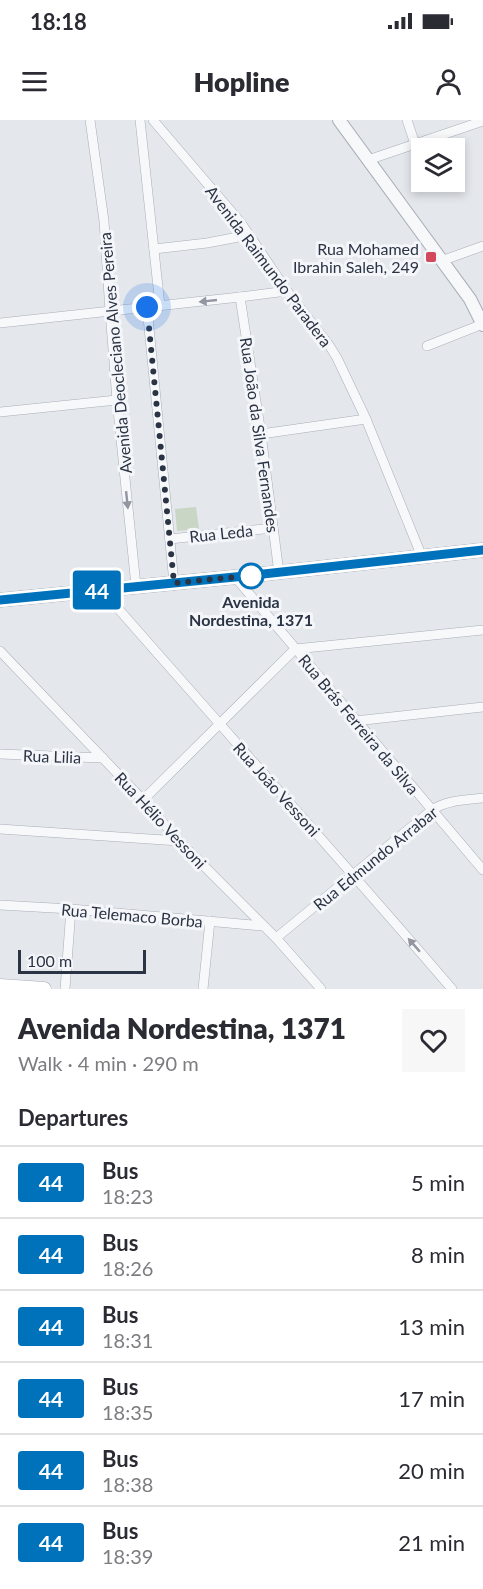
<!DOCTYPE html>
<html lang="en">
<head>
<meta charset="utf-8">
<style>
  body { margin:0; font-family:Lato,sans-serif; background:#f7f7f7; color:#2b2b33; height:100vh; display:flex; flex-direction:column; font-size:22px; white-space:nowrap }
  * { box-sizing:border-box; margin:0 }
  p { font-size:20px; color:#7c7c81 }
  .icon { flex:none; width:33px; height:33px; fill:none; stroke:currentColor; stroke-width:2; stroke-linecap:round; stroke-linejoin:round }
  .map { position:relative; height:869px; overflow:hidden }
  .sheet { display:flex; flex-direction:column; background:#fff; flex:1 }
  .sheet>* { flex:none }
  .badge { padding:0 12px; border-radius:4px; font-size:21px; line-height:39px }
  .fabs { position:absolute; left:411px; top:18px; display:grid; gap:12px }
  .fabs a { display:grid; place-items:center; width:54px; height:54px; border-radius:0px; background:#fff; box-shadow:0 3px 9px #0003; font-size:30px }
  .scale { position:absolute; left:18px; bottom:15px; width:128px; box-sizing:border-box; padding-left:6px; border:3px solid #2b3445; border-top:0; font-size:16px; line-height:21px; white-space:nowrap; color:#2b3445; -webkit-text-stroke:4px #f4f6f9; paint-order:stroke }
  .you { position:absolute; width:30px; height:30px; margin:-15px; border:4px solid #fff; border-radius:50%; background:#1a73e8; box-shadow:0 0 0 9px #1a73e833 }
  .map>.badge { position:absolute; translate:-50% -50%; box-shadow:0 0 0 3px #fff }
  h2 { padding:0 18px; font-size:22px; line-height:54px }
  .round { display:grid; place-items:center; flex:none; width:63px; height:63px; border-radius:0px; background:#f7f7f7 }
  .headline { display:flex; align-items:center; justify-content:space-between; height:102px; padding:0 18px }
  h1 { font-size:28px; font-weight:800; line-height:45px }
  ul { padding:0; list-style:none }
  li { display:flex; align-items:center; gap:18px; height:72px; padding:0 18px; border-top:2px solid #e1e1e2 }
  li div { flex:1 }
  li b { display:block; font-size:22px }
  li em { font-style:normal }
  li .badge { min-width:66px; font-weight:700; text-align:center }
  .status { display:flex; justify-content:space-between; align-items:center; height:42px; padding:0 30px; background:#fff; direction:ltr }
  .status svg { height:16px; fill:currentColor }
  header { display:flex; justify-content:space-between; align-items:center; height:78px; padding:0 18px; background:#fff; font-size:27px; font-weight:800 }
  .map>svg:first-child { display:block }
  .green { fill:#c9d6c5 }
  .lines { fill:none; stroke-linecap:round; stroke-linejoin:round }
  .minor-casing { stroke:#a9aeb7; stroke-width:10 }
  .tertiary-casing { stroke:#a9aeb7; stroke-width:14 }
  .secondary-casing { stroke:#a9aeb7; stroke-width:15 }
  .minor { stroke:#f7f8fa; stroke-width:9 }
  .tertiary { stroke:#f7f8fa; stroke-width:12 }
  .secondary { stroke:#fff; stroke-width:14 }
  .oneway { fill:#9196a0 }
  .line-casing { stroke:#fff; stroke-width:14 }
  .line { stroke:#0072bc; stroke-width:9 }
  .walk { stroke:#2b3445; stroke-width:6; stroke-dasharray:0 10.8 }
  .poi-dot { fill:#d1495b; stroke:#f4f6f9; stroke-width:2 }
  .stop-dot { fill:#fff; stroke:#0072bc; stroke-width:3 }
  .labels { text-anchor:middle; dominant-baseline:central; stroke-width:6; stroke-linejoin:round; paint-order:stroke }
  .poi-label { font-size:16px; fill:#2b3445; stroke:#f4f6f9; text-anchor:end }
  .street-label { font-size:16px; fill:#2b3445; stroke:#f4f6f9 }
  .stop-label { font-size:16px; font-weight:bold; fill:#2b3445; stroke:#f4f6f9 }
</style>
</head>
<body>
<div class="status"><b>18:18</b><svg viewBox="0 0 49 12"><path d="M0 12V9h3v3zM5 12V6h3v6zM10 12V3h3v9zM15 12V0h3v12zM26 1h20v11H26zM47 4h2v5h-2z"/></svg></div>
<header><svg class="icon" aria-label="menu" viewBox="0 0 24 24"><path d="M4 6h16M4 12h16M4 18h16"/></svg>Hopline<svg class="icon" aria-label="person" viewBox="0 0 24 24"><circle cx="12" cy="8" r="4"/><path d="M4 21q1-7 8-7t8 7"/></svg></header>
<div class="map">
<svg width="483" height="869" viewBox="0 0 483 869">
  <rect width="100%" height="100%" fill="#e4e7ec"/>
  <path class="green" d="M 196,387 L 199,409 L 177,411 L 175,389 Z"/>
  <g class="lines">
    <g class="minor-casing">
      <g id="minor">
        <path d="M 90,0 L 104,101 L 110,191 L 117,280 L 136,466"/>
        <path d="M 140,0 L 160,186"/>
        <path d="M 153,0 L 241,103 L 287,171 L 329,225 L 337,238 L 366,299 L 422,437"/>
        <path d="M 407,0 L 415,24"/>
        <path d="M 368,40 L 483,1"/>
        <path d="M 154,129 L 207,123 L 249,115"/>
        <path d="M 441,141 L 483,126"/>
        <path d="M 240,177 L 261,314 L 279,453"/>
        <path d="M 147,187 L 174,463"/>
        <path d="M 0,203 L 240,177 L 287,171"/>
        <path d="M 427,226 L 483,204"/>
        <path d="M 0,292 L 117,280"/>
        <path d="M 261,314 L 366,299"/>
        <path d="M 170,419 L 273,408"/>
        <path d="M 235,457 L 483,750"/>
        <path d="M 101,469 C 218,603 337,735 452,869"/>
        <path d="M 0,531 L 143,680 L 179,721 L 276,818 L 321,869"/>
        <path d="M 355,601 L 483,587"/>
        <path d="M 0,634 L 103,638"/>
        <path d="M 143,680 L 295,529 L 483,510"/>
        <path d="M 0,709 L 179,721"/>
        <path d="M 0,785 L 71,789 L 263,806"/>
        <path d="M 276,818 L 432,690 C 447,680 465,680 483,678"/>
        <path d="M 65,869 L 71,789"/>
        <path d="M 203,869 L 210,801"/>
      </g>
    </g>
    <g class="tertiary-casing">
      <path id="tertiary" d="M 339,0 L 470,179 L 483,205"/>
    </g>
    <g class="secondary-casing">
      <g id="secondary">
        <path d="M 0,480 L 235,457 L 483,430"/>
        <path d="M 0,866 L 44,869"/>
      </g>
    </g>
    <use href="#minor" class="minor"/>
    <use href="#tertiary" class="tertiary"/>
    <use href="#secondary" class="secondary"/>
  </g>
  <defs><path id="oneway-solid" d="M-6-.8H1V-3.2L6.5 0L1 3.2V.8H-6Z" transform="scale(1.5)"/></defs>
  <g class="oneway">
    <use href="#oneway-solid" transform="translate(208 181) rotate(174)"/>
    <use href="#oneway-solid" transform="translate(127 380) rotate(84)"/>
    <use href="#oneway-solid" transform="translate(414 825) rotate(-131)"/>
  </g>
  <g class="lines">
    <g class="line-casing">
      <path id="line" d="M 0,480 L 235,457 L 483,430"/>
    </g>
    <use href="#line" class="line"/>
    <path class="walk" d="M 147,187 L 174,463 L 257,455 L 251,456"/>
  </g>
  <rect class="poi-dot" x="425" y="131" width="12" height="12" rx="3"/>
  <circle class="stop-dot" cx="251" cy="456" r="12"/>
  <g class="labels">
    <g class="poi-label">
      <text x="419" y="128">Rua Mohamed<tspan x="419" dy="18">Ibrahin Saleh, 249</tspan></text>
    </g>
    <g class="street-label">
      <text transform="translate(269 146) rotate(53)">Avenida Raimundo Paradera</text>
      <text transform="translate(115 233) rotate(-95)">Avenida Deocleciano Alves Pereira</text>
      <text transform="translate(260 315) rotate(82)">Rua João da Silva Fernandes</text>
      <text transform="translate(221 413) rotate(-6)">Rua Leda</text>
      <text transform="translate(359 604) rotate(50)">Rua Brás Ferreira da Silva</text>
      <text transform="translate(52 636) rotate(2)">Rua Lilia</text>
      <text transform="translate(277 669) rotate(48)">Rua João Vessoni</text>
      <text transform="translate(161 700) rotate(47)">Rua Hélio Vessoni</text>
      <text transform="translate(375 738) rotate(-39)">Rua Edmundo Arrabar</text>
      <text transform="translate(132 795) rotate(5)">Rua Telemaco Borba</text>
    </g>
    <g class="stop-label">
      <text x="251" y="481">Avenida<tspan x="251" dy="18">Nordestina, 1371</tspan></text>
    </g>
  </g>
</svg>
<div class="fabs">
<a><svg class="icon" aria-label="layers" viewBox="0 0 24 24"><path d="M12 4l9 5-9 5-9-5zM3 14l9 5 9-5"/></svg></a>
</div>
<div class="scale">100 m</div>
<div class="you" style="left:147px;top:187px"></div>
<b class="badge" style="left:97px;top:470px;background:#0072bc;color:#fff">44</b>
</div>
<section class="sheet">
<div class="headline"><div><h1>Avenida Nordestina, 1371</h1><p>Walk · 4 min · 290 m</p></div><a class="round"><svg class="icon" aria-label="heart" viewBox="0 0 24 24"><path d="M12 20l-8-8c-3-5 5-10 8-4 3-6 11-1 8 4z"/></svg></a></div>
<h2>Departures</h2>
<ul>
<li><span class="badge" style="background:#0072bc;color:#fff">44</span><div><b>Bus</b><p>18:23</p></div><em>5 min</em></li>
<li><span class="badge" style="background:#0072bc;color:#fff">44</span><div><b>Bus</b><p>18:26</p></div><em>8 min</em></li>
<li><span class="badge" style="background:#0072bc;color:#fff">44</span><div><b>Bus</b><p>18:31</p></div><em>13 min</em></li>
<li><span class="badge" style="background:#0072bc;color:#fff">44</span><div><b>Bus</b><p>18:35</p></div><em>17 min</em></li>
<li><span class="badge" style="background:#0072bc;color:#fff">44</span><div><b>Bus</b><p>18:38</p></div><em>20 min</em></li>
<li><span class="badge" style="background:#0072bc;color:#fff">44</span><div><b>Bus</b><p>18:39</p></div><em>21 min</em></li>
</ul>
</section>
</body>
</html>
